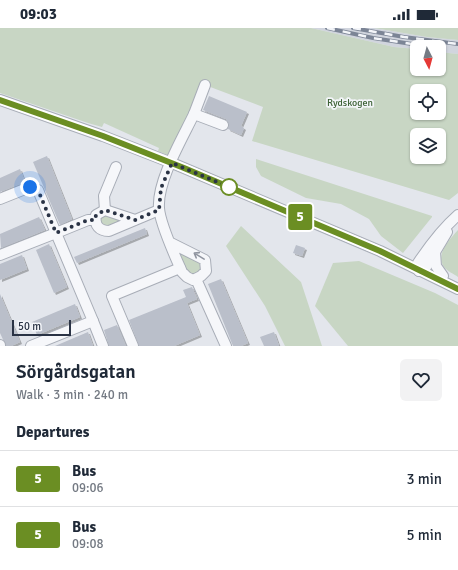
<!DOCTYPE html>
<html lang="en">
<head>
<meta charset="utf-8">
<style>
  body { margin:0; font-family:Signika,sans-serif; background:#f2f2f3; color:#1f2937; height:100vh; display:flex; flex-direction:column; font-size:15px; white-space:nowrap }
  * { box-sizing:border-box; margin:0 }
  p { font-size:13px; color:#747a83 }
  .icon { flex:none; width:22px; height:22px; fill:none; stroke:currentColor; stroke-width:2; stroke-linecap:round; stroke-linejoin:round }
  .map { position:relative; height:318px; overflow:hidden }
  .drawer { display:flex; flex-direction:column; background:#fff; flex:1 }
  .drawer>* { flex:none }
  .badge { padding:0 8px; border-radius:3px; font-size:14px; line-height:26px }
  .needle { width:26px; rotate:174deg }
  .controls { position:absolute; left:410px; top:12px; display:grid; gap:8px }
  .controls a { display:grid; place-items:center; width:36px; height:36px; border-radius:6px; background:#fff; box-shadow:0 1px 3px #0004; font-size:20px }
  .scale { position:absolute; left:12px; bottom:10px; width:59px; box-sizing:border-box; padding-left:4px; border:2px solid #2a3345; border-top:0; font-size:11px; line-height:14px; white-space:nowrap; color:#2a3345; -webkit-text-stroke:3px #f3f5f9; paint-order:stroke }
  .you { position:absolute; width:20px; height:20px; margin:-10px; border:3px solid #fff; border-radius:50%; background:#1a73e8; box-shadow:0 0 0 6px #1a73e833 }
  .map>.badge { position:absolute; translate:-50% -50%; box-shadow:0 0 0 2px #fff }
  h2 { padding:0 16px; font-size:15px; line-height:36px }
  .round { display:grid; place-items:center; flex:none; width:42px; height:42px; border-radius:6px; background:#f2f2f3 }
  .head { display:flex; align-items:center; justify-content:space-between; height:68px; padding:0 16px }
  h1 { font-size:19px; font-weight:600; line-height:30px }
  ul { padding:0; list-style:none }
  li { display:flex; align-items:center; gap:12px; height:56px; padding:0 16px; border-top:1px solid #e0e1e3 }
  li div { flex:1 }
  li b { display:block; font-size:15px }
  li em { font-style:normal }
  li .badge { min-width:44px; font-weight:700; text-align:center }
  .status { display:flex; justify-content:space-between; align-items:center; height:28px; padding:0 20px; background:#fff; direction:ltr }
  .status svg { height:11px; fill:currentColor }
  .map>svg:first-child { display:block }
  .built { fill:#d1d5de }
  .green { fill:#c8d6c4; fill-rule:evenodd }
  .building { fill:#babfca; filter:url(#shadow) }
  .lines { fill:none; stroke-linecap:round; stroke-linejoin:round }
  .minor-casing { stroke:#a8adb7; stroke-width:12 }
  .minor { stroke:#f6f7fa; stroke-width:10 }
  .rail-casing { stroke:#7c8596; stroke-width:4 }
  .rail { stroke:#f3f5f9; stroke-width:2.5; stroke-dasharray:8; stroke-linecap:butt }
  .oneway { stroke:#9095a0 }
  .line-casing { stroke:#fff; stroke-width:9 }
  .line { stroke:#6b8e23; stroke-width:6 }
  .walk { stroke:#2a3345; stroke-width:4; stroke-dasharray:0 7.2 }
  .stop-dot { fill:#fff; stroke:#6b8e23; stroke-width:2 }
  .labels { text-anchor:middle; dominant-baseline:central; stroke-width:3.5; stroke-linejoin:round; paint-order:stroke }
  .park-label { font-size:10px; fill:#3d6236; stroke:#f3f5f9 }
</style>
</head>
<body>
<div class="status"><b>09:03</b><svg viewBox="0 0 49 12"><path d="M0 12V9h3v3zM5 12V6h3v6zM10 12V3h3v9zM15 12V0h3v12zM26 1h20v11H26zM47 4h2v5h-2z"/></svg></div>
<div class="map">
<svg width="458" height="318" viewBox="0 0 458 318">
  <defs>
    <filter id="shadow"><feDropShadow dx="2" dy="2" stdDeviation="0" flood-color="#0004"/></filter>
  </defs>
  <rect width="100%" height="100%" fill="#e3e6ec"/>
  <path class="built" d="M 311,0 L 374,0 L 427,9 L 458,12 L 458,26 L 439,24 L 439,19 L 417,19 L 417,21 L 394,19 Z"/>
  <g class="green">
    <path d="M 0,0 L 311,0 L 394,19 L 417,21 L 417,41 L 439,41 L 439,24 L 458,26 L 458,165 L 449,172 L 252,113 L 263,79 L 205,57 L 170,128 L 158,123 L 159,120 L 104,95 L 102,99 L 88,95 L 0,65 ZM 417,63 L 439,63 L 439,85 L 417,85 ZM 417,107 L 439,107 L 439,129 L 417,129 Z"/>
    <path d="M 374,0 L 458,0 L 458,12 L 427,9 Z"/>
    <path d="M 256,131 L 432,188 L 432,189 L 403,225 L 381,208 L 369,191 L 341,176 L 306,170 L 261,148 L 256,139 Z"/>
    <path d="M 105,186 L 123,193 L 108,199 L 102,198 L 100,190 Z"/>
    <path d="M 241,198 L 301,254 L 322,318 L 285,318 L 265,278 L 226,218 Z"/>
    <path d="M 458,202 L 458,249 C 454,246 447,243 444,239 C 435,226 450,211 458,202 Z"/>
    <path d="M 181,224 L 200,234 L 201,242 L 198,245 L 188,245 L 179,225 Z"/>
    <path d="M 359,233 L 435,265 L 458,277 L 458,318 L 348,318 L 315,278 L 333,235 Z"/>
  </g>
  <g class="building">
    <path d="M 209,68 L 247,84 L 241,98 L 244,100 L 241,107 L 228,101 L 229,96 L 226,91 L 203,82 Z"/>
    <path d="M 47,128 L 72,191 L 60,197 L 33,134 Z"/>
    <path d="M 20,141 L 25,154 L 0,164 L 0,150 Z"/>
    <path d="M 39,189 L 45,202 L 1,220 L 0,206 Z"/>
    <path d="M 145,200 L 147,206 L 77,235 L 74,229 Z"/>
    <path d="M 49,216 L 67,259 L 54,265 L 36,222 Z"/>
    <path d="M 296,217 L 305,220 L 302,228 L 293,225 Z"/>
    <path d="M 22,227 L 27,241 L 0,252 L 0,236 Z"/>
    <path d="M 221,251 L 248,315 L 241,318 L 233,318 L 208,256 Z"/>
    <path d="M 192,259 L 197,271 L 187,275 L 200,307 L 174,318 L 139,318 L 129,292 L 186,269 L 183,262 Z"/>
    <path d="M 0,266 L 20,314 L 11,318 L 6,318 L 0,305 Z"/>
    <path d="M 75,276 L 80,289 L 37,307 L 32,294 Z"/>
    <path d="M 117,297 L 126,318 L 109,318 L 104,302 Z"/>
    <path d="M 88,304 L 93,318 L 55,318 Z"/>
    <path d="M 274,304 L 279,318 L 264,318 L 260,309 Z"/>
  </g>
  <g class="lines">
    <g class="minor-casing">
      <g id="minor">
        <path d="M 0,72 L 103,108 L 172,135 L 380,223 L 458,261"/>
        <path d="M 194,86 L 205,57"/>
        <path d="M 0,171 L 30,159 L 38,162 L 56,205 L 0,227"/>
        <path d="M 105,182 L 104,168 L 116,139"/>
        <path d="M 135,192 L 105,182 L 96,187 C 94,197 99,203 109,203 L 159,182"/>
        <path d="M 171,215 L 205,232 L 206,243 L 201,248 L 193,252 L 187,249 L 182,244 C 175,228 160,196 159,180 C 157,153 182,111 194,86 L 223,97"/>
        <path d="M 435,224 L 436,238 L 443,248"/>
        <path d="M 419,243 L 418,235 C 430,217 442,201 458,187"/>
        <path d="M 419,243 L 426,239 L 447,204"/>
        <path d="M 196,251 L 226,318"/>
        <path d="M 93,293 L 103,318"/>
        <path d="M 0,317 L 0,318"/>
        <path d="M 31,318 L 93,293 L 56,205 L 88,192 L 95,192"/>
        <path d="M 133,318 L 112,268 L 180,240"/>
      </g>
    </g>
    <use href="#minor" class="minor"/>
    <g class="rail-casing">
      <g id="rail">
        <path d="M 327,0 L 373,10 L 431,19"/>
        <path d="M 353,0 L 404,9 L 458,16"/>
      </g>
    </g>
    <use href="#rail" class="rail"/>
  </g>
  <defs><path id="oneway-shaft" d="M-6 0H5M1.5-3L5.5 0L1.5 3" fill="none" stroke-width="1.6" stroke-linecap="round" stroke-linejoin="round"/></defs>
  <use class="oneway" href="#oneway-shaft" transform="translate(199 228) rotate(-149)"/>
  <g class="lines">
    <g class="line-casing">
      <path id="line" d="M 0,72 L 103,108 L 184,140 L 380,223 L 458,261"/>
    </g>
    <use href="#line" class="line"/>
    <path class="walk" d="M 30,159 L 38,162 L 56,205 L 88,192 L 95,192 L 96,187 L 105,182 L 135,192 L 159,182 L 161,160 L 172,135 L 229,159"/>
  </g>
  <circle class="stop-dot" cx="229" cy="159" r="8"/>
  <g class="labels">
    <g class="park-label">
      <text x="350" y="75">Rydskogen</text>
    </g>
  </g>
</svg>
<div class="controls">
<a><svg class="needle" viewBox="-14 -14 28 28"><path d="M0-13l5 13h-10z" fill="#e53935"/><path d="M0 13l5-13h-10z" fill="#747a83"/></svg></a>
<a><svg class="icon" aria-label="locate" viewBox="0 0 24 24"><circle cx="12" cy="12" r="6"/><path d="M12 2v4M12 18v4M2 12h4M18 12h4"/></svg></a>
<a><svg class="icon" aria-label="layers" viewBox="0 0 24 24"><path d="M12 4l9 5-9 5-9-5zM3 14l9 5 9-5"/></svg></a>
</div>
<div class="scale">50 m</div>
<div class="you" style="left:30px;top:159px"></div>
<b class="badge" style="left:300px;top:189px;background:#6b8e23;color:#fff">5</b>
</div>
<section class="drawer">
<div class="head"><div><h1>Sörgårdsgatan</h1><p>Walk · 3 min · 240 m</p></div><a class="round"><svg class="icon" aria-label="heart" viewBox="0 0 24 24"><path d="M12 20l-8-8c-3-5 5-10 8-4 3-6 11-1 8 4z"/></svg></a></div>
<h2>Departures</h2>
<ul>
<li><span class="badge" style="background:#6b8e23;color:#fff">5</span><div><b>Bus</b><p>09:06</p></div><em>3 min</em></li>
<li><span class="badge" style="background:#6b8e23;color:#fff">5</span><div><b>Bus</b><p>09:08</p></div><em>5 min</em></li>
</ul>
</section>
</body>
</html>
